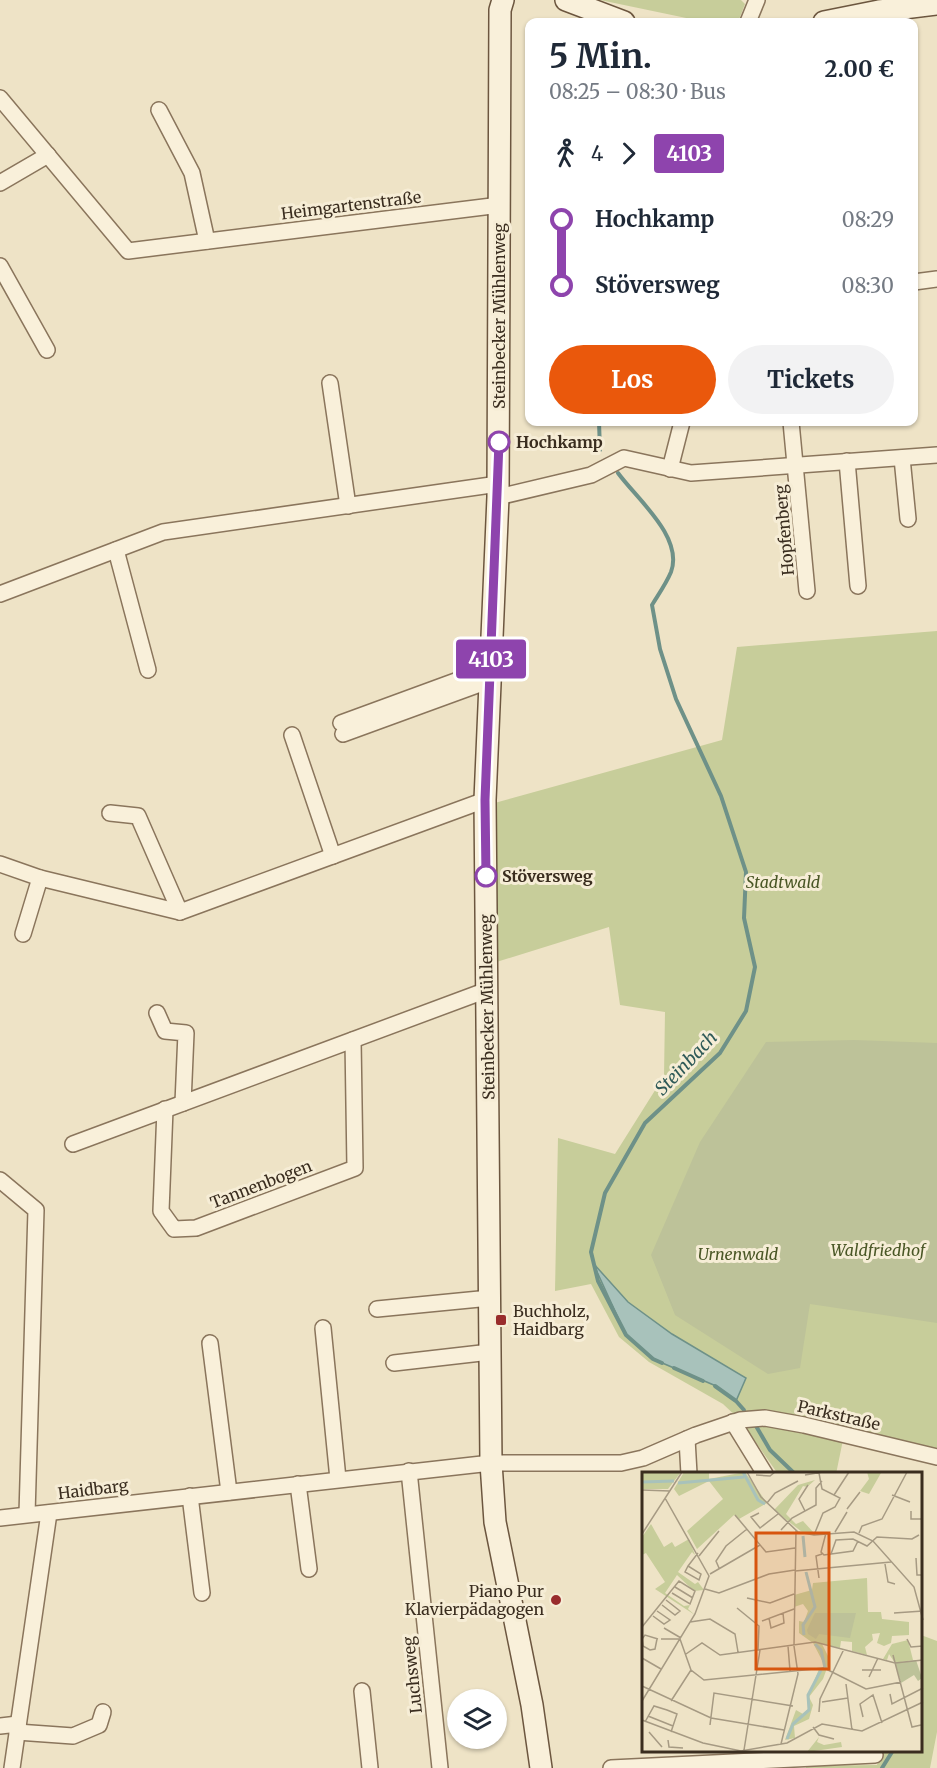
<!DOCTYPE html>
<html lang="de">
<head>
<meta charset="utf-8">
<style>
  body { margin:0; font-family:Merriweather,serif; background:#f2f2f3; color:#1f2937; height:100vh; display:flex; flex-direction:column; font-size:22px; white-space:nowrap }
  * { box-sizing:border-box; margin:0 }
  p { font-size:20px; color:#747a83 }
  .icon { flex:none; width:33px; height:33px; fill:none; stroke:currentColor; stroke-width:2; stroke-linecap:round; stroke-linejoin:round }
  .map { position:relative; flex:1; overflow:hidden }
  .side { position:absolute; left:525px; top:18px; width:393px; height:408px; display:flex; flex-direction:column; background:#fff; border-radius:12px; box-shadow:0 2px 4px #0004 }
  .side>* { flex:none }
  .badge { padding:0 12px; border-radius:4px; font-size:21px; line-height:39px }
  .buttons { position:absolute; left:447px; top:1689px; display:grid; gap:12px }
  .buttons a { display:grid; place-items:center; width:60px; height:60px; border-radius:50%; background:#fff; box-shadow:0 2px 4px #0004; font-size:30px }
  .map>.badge { position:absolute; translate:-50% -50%; box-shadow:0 0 0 3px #fff }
  .legs { display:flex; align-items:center; gap:9px; height:66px; padding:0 24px; font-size:20px }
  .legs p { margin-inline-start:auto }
  .headline { display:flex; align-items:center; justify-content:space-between; height:102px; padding:0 24px }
  h1 { font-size:33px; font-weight:700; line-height:45px }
  .action { display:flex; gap:12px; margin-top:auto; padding:12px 24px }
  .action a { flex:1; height:69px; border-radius:36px; background:#ea580c; color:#fff; font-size:24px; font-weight:700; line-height:69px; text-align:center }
  .action a+a { background:#f2f2f3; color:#1f2937 }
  ul { padding:0 24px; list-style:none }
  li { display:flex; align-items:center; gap:21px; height:66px; font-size:22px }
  li i { display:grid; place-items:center; width:9px; height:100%; margin:0 8px; background:currentColor }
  li i::after { content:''; width:15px; height:15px; margin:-8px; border:4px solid; border-radius:50%; background:#fff }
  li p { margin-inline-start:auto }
  li:first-child i { background:linear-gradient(#0000 50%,currentColor 0) }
  li:last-child i { background:linear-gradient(currentColor 50%,#0000 0) }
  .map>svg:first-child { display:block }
  .green { fill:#c7cd9a }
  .cemetery { fill:#bdc299 }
  .water { fill:#a8c2bb; stroke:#6e9188; stroke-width:1.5 }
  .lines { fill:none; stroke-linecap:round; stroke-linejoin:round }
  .stream { stroke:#6e9188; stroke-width:4 }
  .street-casing { stroke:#8a755c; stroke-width:18 }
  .secondary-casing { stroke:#6c563f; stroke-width:24 }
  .street { stroke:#f9f0da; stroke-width:15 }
  .secondary { stroke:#f9f0da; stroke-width:21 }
  .line-1-casing { stroke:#fff; stroke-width:14 }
  .line-1 { stroke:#8e44ad; stroke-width:9 }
  .stop-1-dot { fill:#fff; stroke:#8e44ad; stroke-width:3 }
  .poi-dot { fill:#992c2c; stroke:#f6edd6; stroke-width:2 }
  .labels { text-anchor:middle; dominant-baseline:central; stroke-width:6; stroke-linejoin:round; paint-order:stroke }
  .street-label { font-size:16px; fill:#3a2d1f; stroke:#f6edd6 }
  .stop-label { font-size:16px; font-weight:bold; fill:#3a2d1f; stroke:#f6edd6; text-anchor:start }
  .park-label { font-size:16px; font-style:italic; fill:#4a5726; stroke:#f6edd6 }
  .poi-label { font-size:16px; fill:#3a2d1f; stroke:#f6edd6; text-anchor:start }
  .water-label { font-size:18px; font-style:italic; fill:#2f5a58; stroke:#f6edd6 }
  .inset-river { fill:none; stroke:#a8c2bb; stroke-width:3 }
  .inset-road { fill:none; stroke:#a69a83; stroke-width:1.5 }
  .view { fill:#d7550e; fill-opacity:0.15; stroke:#d7550e; stroke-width:3 }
  .inset-edge { fill:none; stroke:#3a2d1f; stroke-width:3 }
</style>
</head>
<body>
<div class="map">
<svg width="937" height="1768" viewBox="0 0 937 1768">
  <rect width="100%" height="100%" fill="#eee3c6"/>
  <g class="green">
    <path d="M 600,0 L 741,0 L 745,4 L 738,22 L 691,19 Z"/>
    <path d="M 937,631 L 937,1457 L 844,1435 L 836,1474 L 778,1474 L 740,1420 L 723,1404 L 649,1362 L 619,1337 L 591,1284 L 555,1291 L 558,1138 L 615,1154 L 664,1076 L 665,1012 L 620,1005 L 609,927 L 487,965 L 491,804 L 722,740 L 737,647 Z"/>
    <path d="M 921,1635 L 937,1641 L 937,1732 L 930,1768 L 806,1768 L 806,1766 L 877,1765 L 881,1752 L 920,1752 Z"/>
  </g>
  <path class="cemetery" d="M 854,1040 L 937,1043 L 937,1323 L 810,1304 L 800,1368 L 768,1374 L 675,1315 L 651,1255 L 700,1142 L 766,1042 Z"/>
  <path class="water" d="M 593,1263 L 628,1302 L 672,1334 L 746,1378 L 736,1401 L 716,1386 L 653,1359 L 626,1335 Z"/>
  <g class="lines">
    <g class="stream">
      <path d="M 599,422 L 600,450"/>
      <path d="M 618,473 C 636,498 684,537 671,572 C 666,584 658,595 652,605 L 660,649 L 676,699 L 721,796 L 746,872 L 744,918 L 755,967 L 746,1011 L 720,1053 L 645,1123 L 605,1193 L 591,1252 L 598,1281 L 626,1335 L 653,1359 L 662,1363"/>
      <path d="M 674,1368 L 703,1381"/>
      <path d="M 715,1386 L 736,1401 L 744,1410"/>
      <path d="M 756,1426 L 770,1450 L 795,1474"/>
      <path d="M 882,1768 L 892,1752"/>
    </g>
    <g class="street-casing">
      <g id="street">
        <path d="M 748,22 L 757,0"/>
        <path d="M 0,98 L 128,251 L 500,205"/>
        <path d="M 159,110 L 192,173 L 207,241"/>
        <path d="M 0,183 L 48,155"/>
        <path d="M 0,266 L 47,350"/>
        <path d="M 914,282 L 937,279"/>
        <path d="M 330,383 L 348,506"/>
        <path d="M 791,422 L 807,591"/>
        <path d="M 902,458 L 908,519"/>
        <path d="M 847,461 L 858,586"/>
        <path d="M 670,469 L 682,422"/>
        <path d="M 498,497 L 591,475 L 624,458 L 691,473 L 937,455"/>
        <path d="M 116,550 L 148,670"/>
        <path d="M 0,594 L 163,532 L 498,484"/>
        <path d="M 341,723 L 491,668"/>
        <path d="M 343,734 L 491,680"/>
        <path d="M 292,735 L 333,856"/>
        <path d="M 110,813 L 138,816 L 180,912"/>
        <path d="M 0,864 L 40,878 L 180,912 L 485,800"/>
        <path d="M 23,934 L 40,878"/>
        <path d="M 157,1013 L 165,1031 L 186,1033 L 183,1103"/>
        <path d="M 165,1109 L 161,1211 L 174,1229 L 196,1228 L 355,1168 L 353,1040"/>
        <path d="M 73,1144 L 487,990"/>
        <path d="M 0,1180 L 36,1210 L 27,1514"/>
        <path d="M 377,1309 L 490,1298"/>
        <path d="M 323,1328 L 338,1479"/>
        <path d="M 210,1343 L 229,1492"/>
        <path d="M 394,1363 L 490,1352"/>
        <path d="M 733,1422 L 765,1474"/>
        <path d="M 687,1439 L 689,1474"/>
        <path d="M 409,1471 L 440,1768"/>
        <path d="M 298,1484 L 309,1569"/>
        <path d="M 190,1496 L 202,1593"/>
        <path d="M 0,1518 L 491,1463 L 621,1463 L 643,1458 L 696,1435 L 740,1420 L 765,1418 L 804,1425 L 937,1457"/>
        <path d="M 362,1691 L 370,1768"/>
        <path d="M 0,1726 L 18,1724"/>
        <path d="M 17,1732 L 73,1736 L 99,1725 L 103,1712"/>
        <path d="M 12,1768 L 49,1513"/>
        <path d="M 611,1768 L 875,1755"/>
      </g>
    </g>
    <g class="secondary-casing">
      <g id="secondary">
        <path d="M 503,0 L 500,10 L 498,497 L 485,800 L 491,1463 L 495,1522 L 532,1705 L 541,1768"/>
        <path d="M 566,0 L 624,22"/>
        <path d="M 824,22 L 879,11 L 937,4"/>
      </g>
    </g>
    <use href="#street" class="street"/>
    <use href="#secondary" class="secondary"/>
  </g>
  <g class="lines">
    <g class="line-1-casing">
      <path id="line-1" d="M 486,876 L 485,800 L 499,442"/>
    </g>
    <use href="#line-1" class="line-1"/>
  </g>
  <g class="stop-1-dot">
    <circle cx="499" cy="442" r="10"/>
    <circle cx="486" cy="876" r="10"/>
  </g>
  <g class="poi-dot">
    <rect x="495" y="1314" width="12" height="12" rx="3"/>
    <circle cx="556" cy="1600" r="6"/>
  </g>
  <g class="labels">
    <g class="street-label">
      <text transform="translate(351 205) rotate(-7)">Heimgartenstraße</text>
      <text transform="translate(499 316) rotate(-90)">Steinbecker Mühlenweg</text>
      <text transform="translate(784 530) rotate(-95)">Hopfenberg</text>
      <text transform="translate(487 1007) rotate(-91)">Steinbecker Mühlenweg</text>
      <text transform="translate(261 1184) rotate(-21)">Tannenbogen</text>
      <text transform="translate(839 1415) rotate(13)">Parkstraße</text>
      <text transform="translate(93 1489) rotate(-7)">Haidbarg</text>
      <text transform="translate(412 1675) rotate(-96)">Luchsweg</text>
    </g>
    <g class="stop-label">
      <text x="516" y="442">Hochkamp</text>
      <text x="502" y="876">Stöversweg</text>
    </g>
    <g class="park-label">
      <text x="783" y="882">Stadtwald</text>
      <text x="878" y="1250">Waldfriedhof</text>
      <text x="738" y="1254">Urnenwald</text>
    </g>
    <g class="poi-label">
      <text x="513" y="1311">Buchholz,<tspan x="513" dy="18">Haidbarg</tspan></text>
      <text x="544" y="1591" text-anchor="end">Piano Pur<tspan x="544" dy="18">Klavierpädagogen</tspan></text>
    </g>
    <g class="water-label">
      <text transform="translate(686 1063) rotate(-46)">Steinbach</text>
    </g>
  </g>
  <g transform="translate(642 1472)">
    <rect width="280" height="280" fill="#eee3c6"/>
    <path d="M 0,0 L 39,0 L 26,17 L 0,17 ZM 42,0 L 67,0 L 67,7 L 103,0 L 125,31 L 97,47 L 92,43 L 55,77 L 45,59 L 81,27 L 67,9 L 37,24 L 32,17 ZM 225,0 L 239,1 L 227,22 L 218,19 L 227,7 ZM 173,8 L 165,15 L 161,14 L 144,42 L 154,52 L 161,49 L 172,61 L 160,60 L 132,38 L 156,13 ZM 9,52 L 22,75 L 30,70 L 33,75 L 47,67 L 53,83 L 50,80 L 36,100 L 53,112 L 56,110 L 62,118 L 52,119 L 35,103 L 23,121 L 42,134 L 48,133 L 46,137 L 53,143 L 13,117 L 23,110 L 4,81 L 0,83 L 0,65 ZM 225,106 L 226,140 L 239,140 L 240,147 L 267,150 L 267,163 L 250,164 L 249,171 L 242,174 L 235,171 L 238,161 L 230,162 L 231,168 L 223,175 L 225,183 L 210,179 L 210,170 L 199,169 L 198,176 L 180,172 L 188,188 L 181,207 L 167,225 L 171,233 L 167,247 L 152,254 L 153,266 L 143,268 L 154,238 L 161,242 L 166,237 L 166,224 L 177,197 L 183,194 L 171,171 L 157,161 L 157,149 L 162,150 L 166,139 L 161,132 L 152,135 L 152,123 L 170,118 L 171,111 ZM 266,168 L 271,188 L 253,191 L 247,182 L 245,188 L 241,187 L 250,172 ZM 177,265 L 175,270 L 182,273 L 199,270 L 200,275 L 165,280 Z" fill="#c7cd9a"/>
    <path d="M 173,141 L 214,141 L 208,166 L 177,162 L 174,167 L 166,162 L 165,158 ZM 274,188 L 280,206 L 276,209 L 272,203 L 259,211 L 253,191 Z" fill="#bdc299"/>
    <path class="inset-river" d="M 101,0 L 116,28 L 123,32M 0,10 L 32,9M 36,11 L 102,5M 161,64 L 163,85M 162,163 L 161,153 L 173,135 L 164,100M 173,172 L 179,178 L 183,196M 145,267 L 151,252 L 167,238 L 166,223 L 179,198"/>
    <path class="inset-road" d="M 105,0 L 119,25 L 156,60 L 172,63 L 212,60 L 231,69 L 272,115 L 281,148M 114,3 L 128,4 L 133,0M 163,3 L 181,0M 0,18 L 28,19M 192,23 L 207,0M 250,23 L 268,30M 125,31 L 133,21 L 156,9M 205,37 L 218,20M 163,39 L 157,27 L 166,13M 269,39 L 269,47 L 281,47M 117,41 L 109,45 L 118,56 L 136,42M 93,43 L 124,80 L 153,76M 139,58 L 150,46 L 174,33 L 174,16 L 180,9M 193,60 L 205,40M 184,61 L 179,80 L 182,83 L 211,79 L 216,69M 217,61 L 220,54 L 240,47 L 265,0M 0,62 L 40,0M 172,63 L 181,41 L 193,35 L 198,26 L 180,17 L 177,1M 189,82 L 194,68 L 211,67 L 225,74 L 235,65 L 270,67 L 277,63M 57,84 L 77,59M 274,86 L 275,103 L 281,103M 243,92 L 246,110 L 253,112M 46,94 L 43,100 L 57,108 L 59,102 L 46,94 L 56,81M 77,96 L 74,89 L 84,74 L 105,57M 153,99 L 249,90M 68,102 L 118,73M 177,106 L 174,84 L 180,82M 33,115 L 51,126M 63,117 L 77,121 L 127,102 L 153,98M 105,126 L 128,131 L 152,122M 20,133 L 33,143 L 38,139 L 24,128M 95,136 L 117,154 L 116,178M 252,141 L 281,139M 11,144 L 22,152 L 28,148 L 15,139M 127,146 L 129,156 L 142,151 L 141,141M 120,149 L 152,137M 48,150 L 68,147 L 93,162 L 96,180M 0,155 L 37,109 L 53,119 L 48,132 L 30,121M 22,156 L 39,166M 0,167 L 1,174 L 8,178 L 13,177 L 15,167M 0,167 L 3,163 L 16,167M 19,167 L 38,167 L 49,198 L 62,208 L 182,196M 265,167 L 269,175 L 281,174M 146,174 L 148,199M 44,182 L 60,171 L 78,183 L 173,170 L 253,191 L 281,188M 251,183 L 270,255 L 279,253M 0,186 L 19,197M 184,197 L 224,217 L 259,210M 220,198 L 239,198M 227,205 L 236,186M 204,212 L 210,258M 0,214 L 69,246 L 142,258M 248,222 L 250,232 L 281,216M 0,229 L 53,142 L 67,104 L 23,26M 29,229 L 49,198M 180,230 L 206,226M 177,240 L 178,227 L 202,177M 6,244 L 31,254M 221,245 L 218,232 L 231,223 L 240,251M 0,248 L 61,271 L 99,279 L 145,271 L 180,252 L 220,259 L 281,230M 3,250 L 12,234 L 25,238 L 35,242 L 29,260M 68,253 L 72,221 L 151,234M 171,255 L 177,263 L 192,267M 7,260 L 20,275M 26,268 L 27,275 L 41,276M 139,272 L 156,202 L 152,174 L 154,58M 102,278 L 118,178"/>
    <path class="view" d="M 114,61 L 187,61 L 187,197 L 114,197 Z"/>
    <rect width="280" height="280" class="inset-edge"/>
  </g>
</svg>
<div class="buttons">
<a><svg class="icon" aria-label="layers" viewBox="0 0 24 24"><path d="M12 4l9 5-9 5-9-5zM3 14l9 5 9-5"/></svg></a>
</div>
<b class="badge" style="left:491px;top:659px;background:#8e44ad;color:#fff">4103</b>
<section class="side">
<div class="headline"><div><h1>5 Min.</h1><p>08:25 – 08:30 · Bus</p></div><b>2.00 €</b></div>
<div class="legs"><svg class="icon" aria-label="walk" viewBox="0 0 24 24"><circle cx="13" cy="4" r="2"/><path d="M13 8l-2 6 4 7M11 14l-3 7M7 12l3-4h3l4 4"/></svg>4<svg class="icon" aria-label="forward" viewBox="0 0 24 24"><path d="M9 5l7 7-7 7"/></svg><b class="badge" style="background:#8e44ad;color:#fff">4103</b></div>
<ul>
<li><i style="color:#8e44ad"></i><b>Hochkamp</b><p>08:29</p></li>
<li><i style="color:#8e44ad"></i><b>Stöversweg</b><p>08:30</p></li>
</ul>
<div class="action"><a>Los</a><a>Tickets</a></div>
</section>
</div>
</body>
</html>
